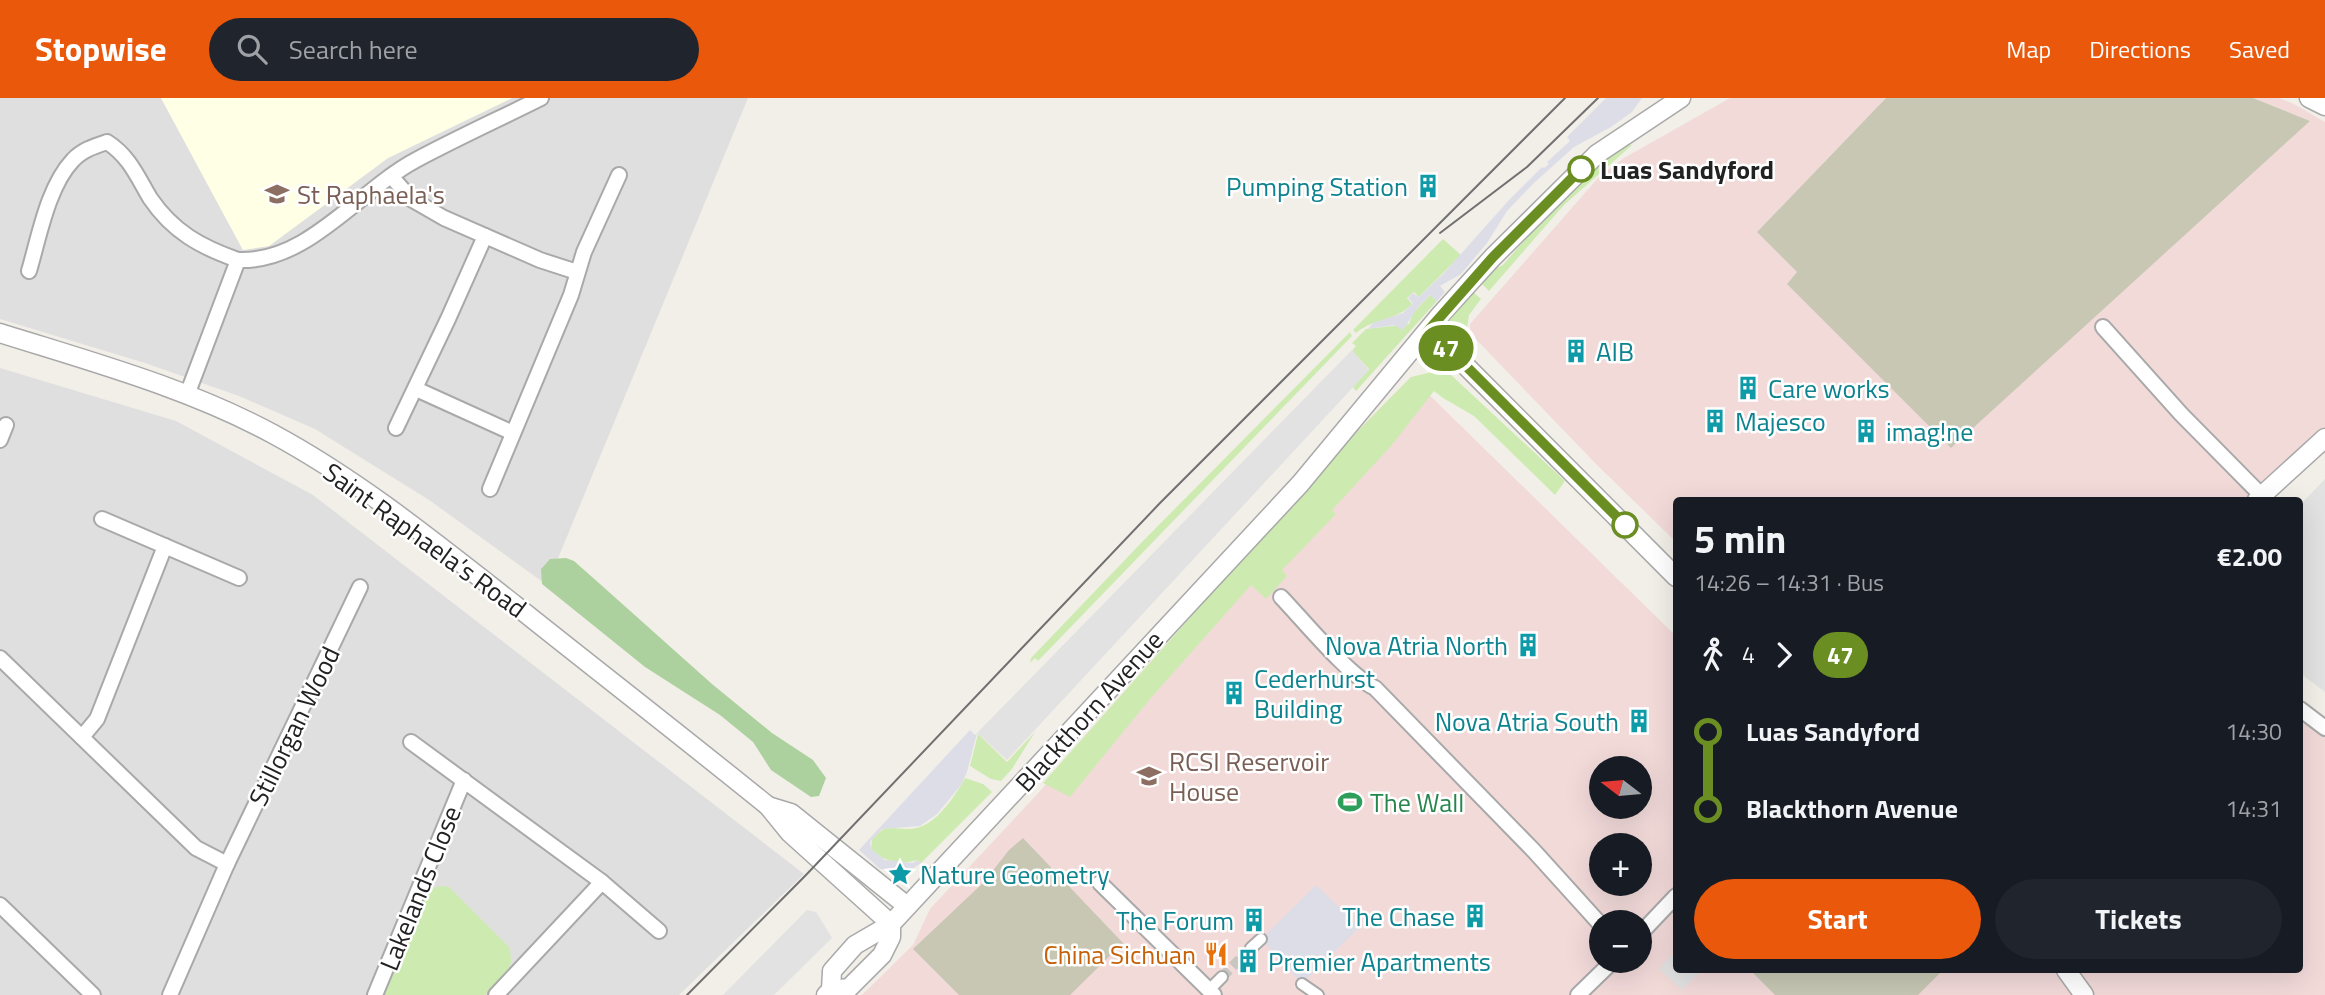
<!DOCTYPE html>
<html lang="en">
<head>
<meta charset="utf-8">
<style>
  body { margin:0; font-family:"Titillium Web",sans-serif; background:#20242c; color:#f1f3f6; height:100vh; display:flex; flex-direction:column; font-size:26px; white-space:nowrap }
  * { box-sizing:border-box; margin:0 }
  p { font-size:23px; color:#9ea1a6 }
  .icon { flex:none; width:38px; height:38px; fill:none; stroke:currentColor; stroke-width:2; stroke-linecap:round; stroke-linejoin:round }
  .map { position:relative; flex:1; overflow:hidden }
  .drawer { position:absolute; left:1673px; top:399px; width:630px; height:476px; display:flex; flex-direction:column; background:#171b24; border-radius:7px; box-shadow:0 7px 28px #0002 }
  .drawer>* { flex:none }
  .badge { padding:0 14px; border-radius:23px; font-size:24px; line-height:46px }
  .needle { width:46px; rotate:286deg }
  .tools { position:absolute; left:1589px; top:658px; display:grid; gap:14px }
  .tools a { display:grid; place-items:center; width:63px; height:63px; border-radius:50%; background:#171b24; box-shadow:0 7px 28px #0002; font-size:35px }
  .map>.badge { position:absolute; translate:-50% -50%; box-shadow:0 0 0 4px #fff }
  .legs { display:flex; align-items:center; gap:10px; height:77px; padding:0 21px; font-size:23px }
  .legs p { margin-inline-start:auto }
  .summary { display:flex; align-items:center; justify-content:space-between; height:119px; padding:0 21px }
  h1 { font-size:38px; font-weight:700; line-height:52px }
  .cta { display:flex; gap:14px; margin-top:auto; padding:14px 21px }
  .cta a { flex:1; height:80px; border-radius:42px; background:#ea580c; color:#fff; font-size:28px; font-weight:700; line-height:80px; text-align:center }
  .cta a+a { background:#20242c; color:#f1f3f6 }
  ul { padding:0 21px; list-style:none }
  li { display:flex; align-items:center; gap:24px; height:77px; font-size:26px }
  li i { display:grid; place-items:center; width:10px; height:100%; margin:0 9px; background:currentColor }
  li i::after { content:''; width:18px; height:18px; margin:-9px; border:5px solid; border-radius:50%; background:#171b24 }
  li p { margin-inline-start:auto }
  li:first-child i { background:linear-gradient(#0000 50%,currentColor 0) }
  li:last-child i { background:linear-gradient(currentColor 50%,#0000 0) }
  header { display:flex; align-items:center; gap:42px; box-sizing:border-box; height:98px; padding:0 35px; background:#ea580c; color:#fff }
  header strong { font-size:33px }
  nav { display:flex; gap:38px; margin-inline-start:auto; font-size:24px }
  .search { width:490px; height:63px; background:#20242c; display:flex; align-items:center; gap:18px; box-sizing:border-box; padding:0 24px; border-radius:38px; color:#9ea1a6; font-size:26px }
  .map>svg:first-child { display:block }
  .residential { fill:#e0dfdf }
  .commercial { fill:#f2dad9; fill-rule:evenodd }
  .education { fill:#ffffe5 }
  .construction { fill:#c7c7b4 }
  .grass { fill:#cdebb0 }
  .forest { fill:#add19e }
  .parking { fill:#e2e2e2 }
  .plaza { fill:#dddde8 }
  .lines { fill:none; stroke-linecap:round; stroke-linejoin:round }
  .pedestrian-tunnel { stroke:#c8c6c1; stroke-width:10; stroke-dasharray:10 5; stroke-linecap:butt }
  .pedestrian-casing { stroke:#a9a9a9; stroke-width:14 }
  .minor-casing { stroke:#a9a9a9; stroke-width:18 }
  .tertiary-casing { stroke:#a9a9a9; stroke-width:21 }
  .pedestrian { stroke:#fff; stroke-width:10 }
  .minor { stroke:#fff; stroke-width:14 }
  .tertiary { stroke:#fff; stroke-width:18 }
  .tram { stroke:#707070; stroke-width:2 }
  .line-1-casing { stroke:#fff; stroke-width:16 }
  .line-1 { stroke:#6b8e23; stroke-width:10 }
  .stop-1-dot { fill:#fff; stroke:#6b8e23; stroke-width:3.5 }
  .labels { text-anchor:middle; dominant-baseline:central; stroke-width:5; stroke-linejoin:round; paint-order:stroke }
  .stop-label { font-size:26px; font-weight:bold; fill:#222; stroke:#fff; text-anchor:start }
  .culture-label { font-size:26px; fill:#0d838f; stroke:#fff; text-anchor:start }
  .education-label { font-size:26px; fill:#785e54; stroke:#fff; text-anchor:start }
  .street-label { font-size:26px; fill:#222; stroke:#fff }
  .leisure-label { font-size:26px; fill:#27864d; stroke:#fff; text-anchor:start }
  .food-label { font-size:26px; fill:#c56008; stroke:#fff; text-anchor:end }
</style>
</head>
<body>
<header>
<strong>Stopwise</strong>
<div class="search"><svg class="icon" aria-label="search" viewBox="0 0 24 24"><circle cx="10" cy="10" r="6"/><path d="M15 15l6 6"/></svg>Search here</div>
<nav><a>Map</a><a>Directions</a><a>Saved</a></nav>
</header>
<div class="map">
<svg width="2325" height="897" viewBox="0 0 2325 897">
  <rect width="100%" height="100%" fill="#f2efe9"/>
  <g class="residential">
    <path d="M 0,0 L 161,0 L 243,152 L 269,148 L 388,60 L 512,0 L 748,0 L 547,487 L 429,402 L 315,331 L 239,298 L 145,265 L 0,221 Z"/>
    <path d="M 0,270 L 176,323 L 313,397 L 804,776 L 679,897 L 0,897 Z"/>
  </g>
  <g class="commercial">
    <path d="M 1730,0 L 1886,0 L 1757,134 L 1797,174 L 1787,186 L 2310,23 L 2253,0 L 2279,0 L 2294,6 L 2325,24 L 2325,331 L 2250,402 L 1676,402 L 1676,444 L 1597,367 L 1470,235 L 1470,226 L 1599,79 L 1624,60 Z"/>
    <path d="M 1411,279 L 1676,538 L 1676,872 L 2300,872 L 2300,620 L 2325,638 L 2325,897 L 862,897 L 913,847 L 930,811 L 1041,692 L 1134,584 L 1341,350 ZM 1601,670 L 1640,670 L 1640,709 L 1601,709 ZM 1601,747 L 1640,747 L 1640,786 L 1601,786 ZM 1601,824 L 1640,824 L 1640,863 L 1601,863 Z"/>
  </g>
  <path class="education" d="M 161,0 L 512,0 L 388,60 L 269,148 L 243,152 Z"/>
  <g class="construction">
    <path d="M 1886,0 L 2253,0 L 2310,23 L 1951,350 L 1787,186 L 1797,174 L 1757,134 Z"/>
    <path d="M 1023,740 L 1123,845 L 1070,897 L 959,897 L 913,851 L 984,784 L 1009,752 Z"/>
    <path d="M 1750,872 L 1943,872 L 1918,897 L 1775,897 Z"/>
  </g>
  <g class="grass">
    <path d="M 1625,46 L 1632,47 L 1564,107 L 1489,193 L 1480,184 L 1488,174 L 1503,167 C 1540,124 1578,78 1625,46 Z"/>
    <path d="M 1443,141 L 1461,157 L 1419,199 L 1414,194 L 1407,200 L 1412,206 C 1397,223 1373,220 1356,235 L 1353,232 Z"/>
    <path d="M 1472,193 L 1481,201 L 1469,217 L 1466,237 L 1458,245 C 1436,221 1455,212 1472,193 Z"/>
    <path d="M 1431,196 L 1437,203 L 1356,293 L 1353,289 L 1369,271 L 1352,253 L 1356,248 L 1352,245 L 1366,231 L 1409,226 L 1413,215 Z"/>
    <path d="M 1350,234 L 1352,238 L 1038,563 L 1035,560 L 1030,565 L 1031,560 L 1142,444 Z"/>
    <path d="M 1436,273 L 1450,276 L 1565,383 L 1555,397 L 1474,318 L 1443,300 L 1434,293 L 1391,348 L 1332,412 L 1336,416 L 1282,472 L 1287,478 L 1266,501 L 1251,487 L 1150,601 L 1070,699 L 1043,685 L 1341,350 L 1411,279 Z"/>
    <path d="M 1035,634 L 1012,671 L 1001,683 L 991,681 L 970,668 L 978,636 L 1007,664 Z"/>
    <path d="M 965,680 L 983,686 L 992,694 L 921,765 L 917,762 C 901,767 883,764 871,751 L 872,741 L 883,731 C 893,728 905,733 916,730 C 937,726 955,698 965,680 Z"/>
    <path d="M 441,788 L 449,789 L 510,850 L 511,864 L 508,872 L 485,897 L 383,897 L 422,801 L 433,790 Z"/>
  </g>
  <path class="forest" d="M 566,460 L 574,463 L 600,486 L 712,586 L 772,635 L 813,662 L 826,680 L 819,698 L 811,699 L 771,672 L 753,644 L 720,617 L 645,569 L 542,486 L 541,471 L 550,461 Z"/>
  <g class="parking">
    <path d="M 1352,252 L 1369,272 L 1007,662 L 977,635 Z"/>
    <path d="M 2325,381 L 2325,594 L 2300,575 L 2300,407 Z"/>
    <path d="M 807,812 L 816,814 L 832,840 L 774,897 L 723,897 Z"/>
    <path d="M 1676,853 L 1676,872 L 1702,872 L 1682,892 L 1659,871 Z"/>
  </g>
  <g class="plaza">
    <path d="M 1606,0 L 1642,0 L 1632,14 L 1611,29 L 1574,49 L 1534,85 L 1507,113 L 1487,145 L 1461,176 L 1440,188 L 1445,194 L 1437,203 L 1430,197 L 1418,209 L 1403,232 L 1394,227 L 1368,231 L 1373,225 L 1403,215 L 1413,205 L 1408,200 L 1413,195 L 1419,199 L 1444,175 L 1509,102 L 1542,69 L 1544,70 L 1549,66 L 1547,64 L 1570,43 L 1567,39 Z"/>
    <path d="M 970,632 L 975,637 L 977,635 L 967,674 L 961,687 L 937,716 L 920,728 L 882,731 L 870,744 L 871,751 L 885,762 L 913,765 L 917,762 L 921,765 L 908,774 L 880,771 L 859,752 Z"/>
    <path d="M 1316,787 L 1360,829 L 1302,886 L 1261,841 Z"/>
  </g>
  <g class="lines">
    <path class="pedestrian-tunnel" d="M 1222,879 L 1251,850"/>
    <g class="pedestrian-casing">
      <g id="pedestrian">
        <path d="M 1251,850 L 1261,841"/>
        <path d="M 1302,886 L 1318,897"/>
        <path d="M 1209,892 L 1222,879"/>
      </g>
    </g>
    <g class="minor-casing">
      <g id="minor">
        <path d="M 391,78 L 411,101 L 444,120 L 540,162 L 577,174"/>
        <path d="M 29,173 C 39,139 48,88 73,62 C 82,52 95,48 107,44 C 129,58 137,78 150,100 C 173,134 201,149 238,162"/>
        <path d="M 2103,229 L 2181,316 L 2262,398"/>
        <path d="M 416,291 L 513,335"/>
        <path d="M 187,297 L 238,162 C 308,165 358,93 416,62 C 457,40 499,21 541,0"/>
        <path d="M 396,330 L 448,221 L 485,138"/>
        <path d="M 0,342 L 6,327"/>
        <path d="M 490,391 L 571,197 L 584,154 L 619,77"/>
        <path d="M 102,421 L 239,480"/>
        <path d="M 1281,499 C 1304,523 1348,577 1375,590 L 1534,753 L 1601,827"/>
        <path d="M 0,560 L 196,750 L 227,766"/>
        <path d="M 2300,611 L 2325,630"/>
        <path d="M 82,639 L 97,621 L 165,448"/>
        <path d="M 411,644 L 602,784 L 659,833"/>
        <path d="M 1100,785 L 1214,897"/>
        <path d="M 0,807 L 93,897"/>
        <path d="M 1640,836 L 1676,798"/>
        <path d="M 170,897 L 227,766 L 360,489"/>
        <path d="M 375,897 L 464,682"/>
        <path d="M 496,897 L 602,784"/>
        <path d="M 1578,897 L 1613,863"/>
      </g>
    </g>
    <g class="tertiary-casing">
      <g id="tertiary">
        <path d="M 2309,0 L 2325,8"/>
        <path d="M 0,235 C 92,264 188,290 273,336 C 360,383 437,446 515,507 C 599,574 684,640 768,708 L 790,735 L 891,826"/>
        <path d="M 1426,235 L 1458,260 L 1676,479"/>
        <path d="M 2257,402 L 2325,340"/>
        <path d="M 768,708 L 791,715 L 907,808"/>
        <path d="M 2066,872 L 2084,897"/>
        <path d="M 831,892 L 832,873 L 855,847 L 891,826 L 1300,386 L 1441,216 L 1493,159 L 1597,56 L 1681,0"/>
        <path d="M 826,897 L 831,892 L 849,890 L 882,857 L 891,839 L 891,826"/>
      </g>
    </g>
    <use href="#pedestrian" class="pedestrian"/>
    <use href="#minor" class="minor"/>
    <use href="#tertiary" class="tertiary"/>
    <g class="tram">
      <path d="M 1440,135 L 1527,69 L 1598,0"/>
      <path d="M 687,897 L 805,778 L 1160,405 L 1565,0"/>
    </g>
  </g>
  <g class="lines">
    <g class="line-1-casing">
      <path id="line-1" d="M 1581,71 L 1493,159 L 1426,235 L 1458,260 L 1625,427"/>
    </g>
    <use href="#line-1" class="line-1"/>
  </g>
  <defs>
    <g id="building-bare" transform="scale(1.89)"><path d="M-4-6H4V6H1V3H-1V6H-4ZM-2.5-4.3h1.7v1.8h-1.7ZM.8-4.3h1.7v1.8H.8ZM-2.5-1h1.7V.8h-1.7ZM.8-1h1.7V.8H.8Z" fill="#0f9aa8" stroke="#fff" stroke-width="2.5" paint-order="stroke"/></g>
    <g id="school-bare" transform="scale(1.89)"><path d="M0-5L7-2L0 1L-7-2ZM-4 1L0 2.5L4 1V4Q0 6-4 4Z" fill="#8d6e63" stroke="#fff" stroke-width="2.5" paint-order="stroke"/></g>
    <g id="university-bare" transform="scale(1.89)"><path d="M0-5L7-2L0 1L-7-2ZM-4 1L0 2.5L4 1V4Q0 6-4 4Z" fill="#8d6e63" stroke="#fff" stroke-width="2.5" paint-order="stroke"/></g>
    <g id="stadium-bare" transform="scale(1.89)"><path d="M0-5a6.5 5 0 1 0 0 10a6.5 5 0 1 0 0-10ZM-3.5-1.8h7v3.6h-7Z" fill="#2e9e5b" stroke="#fff" stroke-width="2.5" paint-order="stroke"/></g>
    <g id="sight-bare" transform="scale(1.89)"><path d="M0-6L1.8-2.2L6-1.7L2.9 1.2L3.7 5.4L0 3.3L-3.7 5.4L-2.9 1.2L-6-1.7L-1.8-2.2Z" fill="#0f9aa8" stroke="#fff" stroke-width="2.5" paint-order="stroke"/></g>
    <g id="restaurant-bare" transform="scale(1.89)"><path d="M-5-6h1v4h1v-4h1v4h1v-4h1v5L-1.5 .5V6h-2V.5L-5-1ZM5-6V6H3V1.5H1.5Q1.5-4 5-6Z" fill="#e8710a" stroke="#fff" stroke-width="2.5" paint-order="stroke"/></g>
  </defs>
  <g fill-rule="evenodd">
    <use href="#building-bare" x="1428" y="88"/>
    <use href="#school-bare" x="277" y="96"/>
    <use href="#building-bare" x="1576" y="253"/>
    <use href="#building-bare" x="1748" y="290"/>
    <use href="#building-bare" x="1715" y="323"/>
    <use href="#building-bare" x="1866" y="333"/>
    <use href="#building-bare" x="1528" y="547"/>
    <use href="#building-bare" x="1234" y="595"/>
    <use href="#building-bare" x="1639" y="623"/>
    <use href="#university-bare" x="1149" y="678"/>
    <use href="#stadium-bare" x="1350" y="704"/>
    <use href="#sight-bare" x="900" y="776"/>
    <use href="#building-bare" x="1475" y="818"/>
    <use href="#building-bare" x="1254" y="822"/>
    <use href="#restaurant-bare" x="1216" y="856"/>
    <use href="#building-bare" x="1248" y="863"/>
  </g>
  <g class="stop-1-dot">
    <circle cx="1581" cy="71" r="12"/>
    <circle cx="1625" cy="427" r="12"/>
  </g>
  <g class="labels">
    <g class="stop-label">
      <text x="1600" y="71">Luas Sandyford</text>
    </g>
    <g class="culture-label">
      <text x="1408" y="88" text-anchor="end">Pumping Station</text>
      <text x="1596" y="253">AIB</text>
      <text x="1768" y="290">Care works</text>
      <text x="1735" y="323">Majesco</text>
      <text x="1886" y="333">imag!ne</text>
      <text x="1508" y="547" text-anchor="end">Nova Atria North</text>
      <text x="1254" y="580">Cederhurst<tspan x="1254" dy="30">Building</tspan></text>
      <text x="1619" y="623" text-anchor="end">Nova Atria South</text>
      <text x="920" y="776">Nature Geometry</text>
      <text x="1455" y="818" text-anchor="end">The Chase</text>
      <text x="1234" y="822" text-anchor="end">The Forum</text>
      <text x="1268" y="863">Premier Apartments</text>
    </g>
    <g class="education-label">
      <text x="297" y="96">St Raphaela's</text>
      <text x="1169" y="663">RCSI Reservoir<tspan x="1169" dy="30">House</tspan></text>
    </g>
    <g class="street-label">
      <text transform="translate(425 442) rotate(36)">Saint Raphaela’s Road</text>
      <text transform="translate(1089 613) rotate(-48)">Blackthorn Avenue</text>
      <text transform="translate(294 628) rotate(-64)">Stillorgan Wood</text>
      <text transform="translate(420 790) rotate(-68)">Lakelands Close</text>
    </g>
    <g class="leisure-label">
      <text x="1370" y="704">The Wall</text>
    </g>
    <g class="food-label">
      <text x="1196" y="856">China Sichuan</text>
    </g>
  </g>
</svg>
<div class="tools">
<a><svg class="needle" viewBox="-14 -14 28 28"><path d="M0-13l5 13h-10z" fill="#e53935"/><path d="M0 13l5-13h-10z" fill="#9ea1a6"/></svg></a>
<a>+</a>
<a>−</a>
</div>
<b class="badge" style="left:1446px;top:250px;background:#6b8e23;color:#fff">47</b>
<section class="drawer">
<div class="summary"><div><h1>5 min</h1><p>14:26 – 14:31 · Bus</p></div><b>€2.00</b></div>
<div class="legs"><svg class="icon" aria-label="walk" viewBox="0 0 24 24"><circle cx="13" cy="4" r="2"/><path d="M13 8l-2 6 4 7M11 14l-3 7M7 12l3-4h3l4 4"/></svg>4<svg class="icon" aria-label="forward" viewBox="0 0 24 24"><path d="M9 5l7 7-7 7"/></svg><b class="badge" style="background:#6b8e23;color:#fff">47</b></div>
<ul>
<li><i style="color:#6b8e23"></i><b>Luas Sandyford</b><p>14:30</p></li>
<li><i style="color:#6b8e23"></i><b>Blackthorn Avenue</b><p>14:31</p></li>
</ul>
<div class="cta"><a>Start</a><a>Tickets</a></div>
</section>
</div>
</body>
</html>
